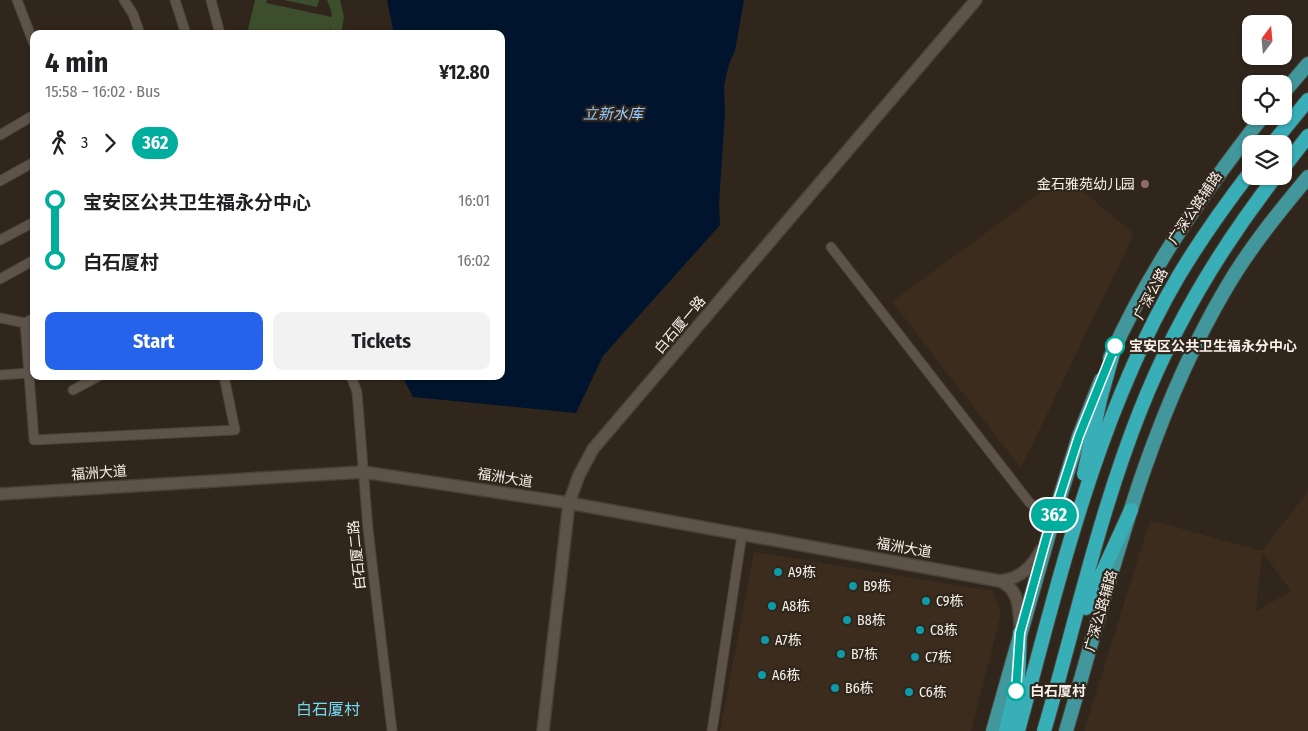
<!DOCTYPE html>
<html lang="en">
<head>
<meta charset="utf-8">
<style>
  body { margin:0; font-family:"Fira Sans Condensed","Noto Sans SC",sans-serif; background:#f2f2f2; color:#202124; height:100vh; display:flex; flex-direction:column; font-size:19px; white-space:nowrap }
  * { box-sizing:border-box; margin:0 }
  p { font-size:16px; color:#757577 }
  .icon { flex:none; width:28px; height:28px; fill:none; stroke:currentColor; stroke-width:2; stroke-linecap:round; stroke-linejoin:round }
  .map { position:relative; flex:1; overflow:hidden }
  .drawer { position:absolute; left:30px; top:30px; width:475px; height:350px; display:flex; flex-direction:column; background:#fff; border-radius:10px; box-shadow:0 1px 4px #0004 }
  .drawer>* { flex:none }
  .badge { padding:0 10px; border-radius:16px; font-size:18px; line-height:32px }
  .needle { width:32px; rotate:16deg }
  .controls { position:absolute; left:1242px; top:15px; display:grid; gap:10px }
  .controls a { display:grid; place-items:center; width:50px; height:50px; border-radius:10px; background:#fff; box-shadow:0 1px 4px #0004; font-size:25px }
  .map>.badge { position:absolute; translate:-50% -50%; box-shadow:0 0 0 2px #fff }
  .legs { display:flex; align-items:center; gap:8px; height:55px; padding:0 15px; font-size:16px }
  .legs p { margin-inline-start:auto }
  .overview { display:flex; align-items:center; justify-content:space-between; height:85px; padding:0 15px }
  h1 { font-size:28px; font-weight:700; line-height:38px }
  .cta { display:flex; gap:10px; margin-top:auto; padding:10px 15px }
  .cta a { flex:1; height:58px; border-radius:10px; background:#2563eb; color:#fff; font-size:20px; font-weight:700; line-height:58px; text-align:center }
  .cta a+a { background:#f2f2f2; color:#202124 }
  ul { padding:0 15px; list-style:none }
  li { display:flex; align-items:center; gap:18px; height:60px; font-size:19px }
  li i { display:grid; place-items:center; width:8px; height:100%; margin:0 6px; background:currentColor }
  li i::after { content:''; width:12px; height:12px; margin:-6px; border:4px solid; border-radius:50%; background:#fff }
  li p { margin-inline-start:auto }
  li:first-child i { background:linear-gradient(#0000 50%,currentColor 0) }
  li:last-child i { background:linear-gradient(currentColor 50%,#0000 0) }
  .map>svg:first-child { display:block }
  .built { fill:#3b2c1d; fill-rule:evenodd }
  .green { fill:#3d4e2c }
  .water { fill:#00152d }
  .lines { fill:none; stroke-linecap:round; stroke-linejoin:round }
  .minor-casing { stroke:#494138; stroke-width:11 }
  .tertiary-casing { stroke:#494138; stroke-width:14 }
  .primary-casing { stroke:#494138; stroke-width:16 }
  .trunk-casing { stroke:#494138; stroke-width:16 }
  .minor { stroke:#5e5348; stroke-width:9 }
  .tertiary { stroke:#5e5348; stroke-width:11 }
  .primary { stroke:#41979b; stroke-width:14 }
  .trunk { stroke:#38aeb7; stroke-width:14 }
  .line-1-casing { stroke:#fff; stroke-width:11 }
  .line-1 { stroke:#01ad9c; stroke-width:8 }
  .education-dot { fill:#8d6e63; stroke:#30261c; stroke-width:2 }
  .stop-1-dot { fill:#fff; stroke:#01ad9c; stroke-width:2.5 }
  .culture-dot { fill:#0f9aa8; stroke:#30261c; stroke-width:2 }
  .labels { text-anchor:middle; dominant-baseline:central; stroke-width:4.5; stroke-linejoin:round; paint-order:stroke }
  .poi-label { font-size:14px; fill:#f8f1ea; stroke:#30261c; text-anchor:start }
  .street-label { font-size:14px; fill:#f8f1ea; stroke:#30261c }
  .stop-label { font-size:14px; font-weight:bold; fill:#f8f1ea; stroke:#30261c; text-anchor:start }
  .water-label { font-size:15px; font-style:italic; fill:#9acdff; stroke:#30261c }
  .quarter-label { font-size:16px; fill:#73d9f0; stroke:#30261c }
</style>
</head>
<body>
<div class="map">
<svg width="1308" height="731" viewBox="0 0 1308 731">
  <rect width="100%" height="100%" fill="#30261c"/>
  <g class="built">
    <path d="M 1064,175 L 1134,234 L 1021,468 L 892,302 Z"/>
    <path d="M 1308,491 L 1308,731 L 1084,731 L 1150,520 L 1262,551 ZM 1262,552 L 1291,591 L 1257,611 L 1256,611 Z"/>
    <path d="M 754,552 L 993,591 L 1001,614 L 971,731 L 720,731 Z"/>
  </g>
  <g class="green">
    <path d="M 255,0 L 267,0 L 266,3 L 332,17 L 331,10 L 327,0 L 340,0 L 344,17 L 341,34 L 330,34 L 331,24 L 329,34 L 247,34 Z"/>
    <path d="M 284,0 L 319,0 L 317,7 Z"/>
  </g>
  <path class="water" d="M 387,0 L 744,0 L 735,51 L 729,64 L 724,86 L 725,113 L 719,204 L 720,225 L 603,356 L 576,413 L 413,397 L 402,376 L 501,376 L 501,34 L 394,34 Z"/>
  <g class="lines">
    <g class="minor-casing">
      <g id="minor">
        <path d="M 17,0 L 34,44"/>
        <path d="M 124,0 L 133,14 L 140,34"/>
        <path d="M 175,0 L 186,34"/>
        <path d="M 211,0 L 220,34"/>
        <path d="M 0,135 L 34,115"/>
        <path d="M 0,181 L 34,162"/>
        <path d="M 0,240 L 34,222"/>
        <path d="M 831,247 L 1029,502 L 1041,512 L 1054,516"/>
        <path d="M 0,279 L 34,260"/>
        <path d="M 0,318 L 25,323"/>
        <path d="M 34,318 L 25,323 L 34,440 L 235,430 L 224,376"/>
        <path d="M 0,375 L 29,373 L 34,371"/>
        <path d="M 351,376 L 357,392 L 368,529 L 392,731"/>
        <path d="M 73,390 L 99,376"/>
        <path d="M 712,731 L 742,534"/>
      </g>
    </g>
    <g class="tertiary-casing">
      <g id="tertiary">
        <path d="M 0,494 L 363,472 L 569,503 L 1000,581 C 1019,589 1019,608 1020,626"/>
        <path d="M 1000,581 C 1020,579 1032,567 1041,550"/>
        <path d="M 543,731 L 569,503 L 579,475 L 593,449 L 976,0"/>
      </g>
    </g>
    <g class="primary-casing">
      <g id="primary">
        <path d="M 1284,92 L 1308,64"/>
        <path d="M 1110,358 C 1149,269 1204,192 1263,116"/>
        <path d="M 993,731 L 1054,516 L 1079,436 L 1101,380"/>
        <path d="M 1066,731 C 1110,582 1145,426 1225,290 C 1248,250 1278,213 1308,177"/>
      </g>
    </g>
    <g class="trunk-casing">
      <g id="trunk">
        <path d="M 1272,144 L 1308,100"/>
        <path d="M 1284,167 L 1308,136"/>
        <path d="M 1084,474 L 1100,400 L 1115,346"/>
        <path d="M 1086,608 L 1131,510"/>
        <path d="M 1006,731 L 1018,681 L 1020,633"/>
        <path d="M 1018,731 C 1060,576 1097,416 1178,277 C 1200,240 1225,205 1251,171"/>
        <path d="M 1044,731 C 1075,625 1099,514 1140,411 C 1173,327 1221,247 1276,176"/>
      </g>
    </g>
    <use href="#minor" class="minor"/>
    <use href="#tertiary" class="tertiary"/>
    <use href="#primary" class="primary"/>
    <use href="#trunk" class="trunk"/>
  </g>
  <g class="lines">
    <g class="line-1-casing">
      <path id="line-1" d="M 1016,691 L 1020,633 L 1046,539 L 1079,436 L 1115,346"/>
    </g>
    <use href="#line-1" class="line-1"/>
  </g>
  <circle class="education-dot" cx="1145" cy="184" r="5"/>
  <g class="stop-1-dot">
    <circle cx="1115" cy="346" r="9"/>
    <circle cx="1016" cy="691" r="9"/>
  </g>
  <g class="culture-dot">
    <circle cx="778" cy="572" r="5"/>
    <circle cx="853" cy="586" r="5"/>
    <circle cx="926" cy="601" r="5"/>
    <circle cx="772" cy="606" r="5"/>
    <circle cx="847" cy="620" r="5"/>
    <circle cx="920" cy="630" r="5"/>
    <circle cx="765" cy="640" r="5"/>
    <circle cx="841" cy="654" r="5"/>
    <circle cx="915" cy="657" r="5"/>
    <circle cx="762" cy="675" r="5"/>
    <circle cx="835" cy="688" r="5"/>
    <circle cx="909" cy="692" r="5"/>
  </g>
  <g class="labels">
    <g class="poi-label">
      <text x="1135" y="184" text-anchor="end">金石雅苑幼儿园</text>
      <text x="788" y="572">A9栋</text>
      <text x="863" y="586">B9栋</text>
      <text x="936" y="601">C9栋</text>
      <text x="782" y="606">A8栋</text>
      <text x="857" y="620">B8栋</text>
      <text x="930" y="630">C8栋</text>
      <text x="775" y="640">A7栋</text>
      <text x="851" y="654">B7栋</text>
      <text x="925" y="657">C7栋</text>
      <text x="772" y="675">A6栋</text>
      <text x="845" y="688">B6栋</text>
      <text x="919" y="692">C6栋</text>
    </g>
    <g class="street-label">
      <text transform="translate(1195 208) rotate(-56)">广深公路辅路</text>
      <text transform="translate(1151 294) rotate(-62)">广深公路</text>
      <text transform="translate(680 325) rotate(-50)">白石厦一路</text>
      <text transform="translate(99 473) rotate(-4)">福洲大道</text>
      <text transform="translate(505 478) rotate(9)">福洲大道</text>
      <text transform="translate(904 548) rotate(10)">福洲大道</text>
      <text transform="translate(357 555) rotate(-96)">白石厦二路</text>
      <text transform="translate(1101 611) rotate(-74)">广深公路辅路</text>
    </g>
    <g class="stop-label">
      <text x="1129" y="346">宝安区公共卫生福永分中心</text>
      <text x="1030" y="691">白石厦村</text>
    </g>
    <g class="water-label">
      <text x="613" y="114">立新水库</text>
    </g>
    <g class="quarter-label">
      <text x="328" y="709">白石厦村</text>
    </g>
  </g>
</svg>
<div class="controls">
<a><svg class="needle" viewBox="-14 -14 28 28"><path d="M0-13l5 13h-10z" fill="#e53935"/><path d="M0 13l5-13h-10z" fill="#757577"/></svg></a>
<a><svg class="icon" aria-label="locate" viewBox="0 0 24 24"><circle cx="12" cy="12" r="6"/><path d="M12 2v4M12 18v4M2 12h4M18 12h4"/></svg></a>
<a><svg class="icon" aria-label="layers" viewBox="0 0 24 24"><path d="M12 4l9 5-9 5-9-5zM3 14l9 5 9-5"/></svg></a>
</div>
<b class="badge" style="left:1054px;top:515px;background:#01ad9c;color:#fff">362</b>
<section class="drawer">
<div class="overview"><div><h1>4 min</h1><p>15:58 – 16:02 · Bus</p></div><b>¥12.80</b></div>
<div class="legs"><svg class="icon" aria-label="walk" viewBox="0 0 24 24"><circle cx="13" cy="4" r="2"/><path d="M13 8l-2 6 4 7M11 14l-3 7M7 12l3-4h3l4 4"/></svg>3<svg class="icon" aria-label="forward" viewBox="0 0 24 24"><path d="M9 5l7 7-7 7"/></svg><b class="badge" style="background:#01ad9c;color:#fff">362</b></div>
<ul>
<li><i style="color:#01ad9c"></i><b>宝安区公共卫生福永分中心</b><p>16:01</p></li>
<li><i style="color:#01ad9c"></i><b>白石厦村</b><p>16:02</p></li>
</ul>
<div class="cta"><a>Start</a><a>Tickets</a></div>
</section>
</div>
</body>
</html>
